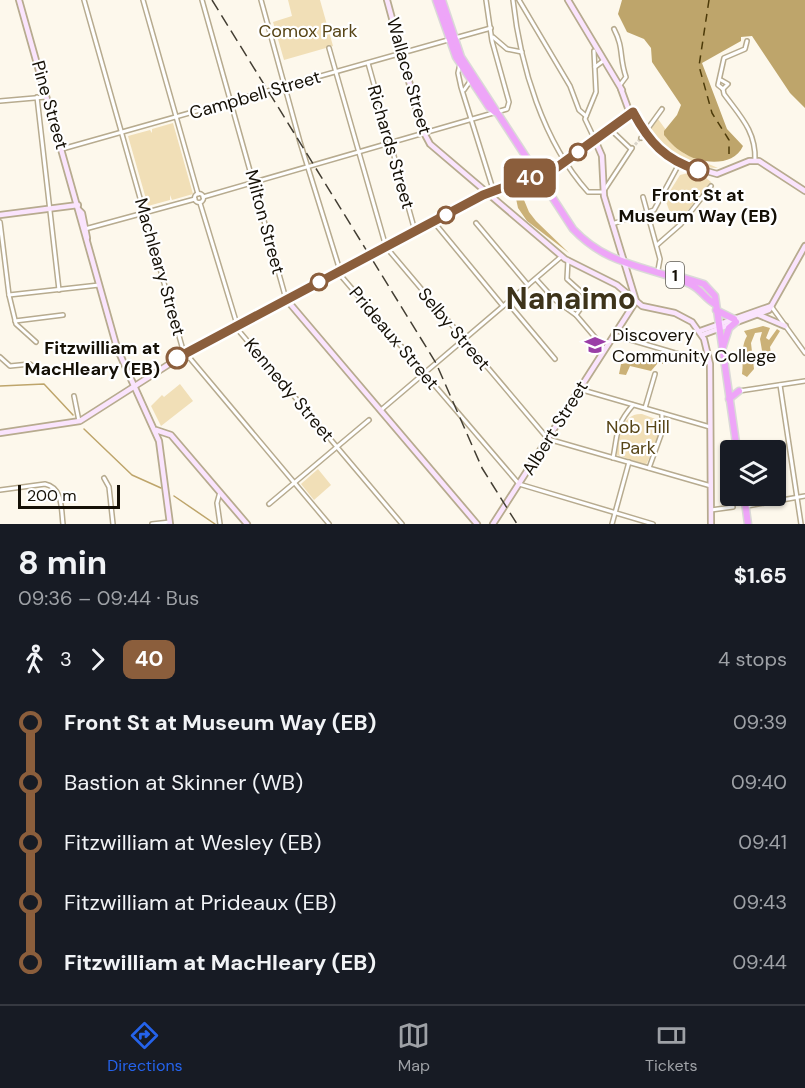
<!DOCTYPE html>
<html lang="en">
<head>
<meta charset="utf-8">
<style>
  body { margin:0; font-family:"DM Sans",sans-serif; background:#242831; color:#f1f3f6; height:100vh; display:flex; flex-direction:column; font-size:22px; white-space:nowrap }
  * { box-sizing:border-box; margin:0 }
  p { font-size:20px; color:#9ea1a6 }
  .icon { flex:none; width:33px; height:33px; fill:none; stroke:currentColor; stroke-width:2; stroke-linecap:round; stroke-linejoin:round }
  .map { position:relative; height:524px; overflow:hidden }
  .panel { display:flex; flex-direction:column; background:#171b24; flex:1 }
  .panel>* { flex:none }
  .badge { padding:0 12px; border-radius:9px; font-size:21px; line-height:39px }
  .fabs { position:absolute; left:720px; top:440px; display:grid; gap:12px }
  .fabs a { display:grid; place-items:center; width:66px; height:66px; border-radius:6px; background:#171b24; box-shadow:0 2px 4px #0004; font-size:30px }
  .scale { position:absolute; left:18px; bottom:15px; width:102px; box-sizing:border-box; padding-left:6px; border:3px solid #151006; border-top:0; font-size:16px; line-height:21px; white-space:nowrap; color:#151006; -webkit-text-stroke:4px #fff; paint-order:stroke }
  .map>.badge { position:absolute; translate:-50% -50%; box-shadow:0 0 0 3px #fff }
  .legs { display:flex; align-items:center; gap:9px; height:66px; padding:0 18px; font-size:20px }
  .legs p { margin-inline-start:auto }
  .head { display:flex; align-items:center; justify-content:space-between; height:102px; padding:0 18px }
  h1 { font-size:33px; font-weight:700; line-height:45px }
  ul { padding:0 18px; list-style:none }
  li { display:flex; align-items:center; gap:21px; height:60px; font-size:22px }
  li i { display:grid; place-items:center; width:9px; height:100%; margin:0 8px; background:currentColor }
  li i::after { content:''; width:15px; height:15px; margin:-8px; border:4px solid; border-radius:50%; background:#171b24 }
  li p { margin-inline-start:auto }
  li:first-child i { background:linear-gradient(#0000 50%,currentColor 0) }
  li:last-child i { background:linear-gradient(currentColor 50%,#0000 0) }
  .tabs { display:flex; justify-content:space-around; align-items:center; height:84px; border-top:2px solid #363941; background:#171b24; font-size:16px; color:#9ea1a6 }
  .tabs a { display:grid; justify-items:center; gap:3px }
  .tabs .active { color:#2563eb }
  .map>svg:first-child { display:block }
  .green { fill:#f1dfb7 }
  .forest { fill:#cbb177 }
  .water { fill:#bea56b }
  .lines { fill:none; stroke-linecap:round; stroke-linejoin:round }
  .stream { stroke:#bea56b; stroke-width:1.5 }
  .ferry { stroke:#4c3a09; stroke-width:1.5; stroke-dasharray:8 6; stroke-linecap:butt }
  .street-tunnel { stroke:#dad5ca; stroke-width:3; stroke-dasharray:3 1.5; stroke-linecap:butt }
  .street-casing { stroke:#b7ab8f; stroke-width:6 }
  .secondary-casing { stroke:#b7ab8f; stroke-width:8 }
  .highway-casing { stroke:#dad9d7; stroke-width:9 }
  .street { stroke:#fff; stroke-width:3 }
  .secondary { stroke:#fae4fd; stroke-width:4.5 }
  .highway { stroke:#eea5f8; stroke-width:6 }
  .rail { stroke:#433e33; stroke-width:1.5; stroke-dasharray:12 6; stroke-linecap:butt }
  .secondary-bridge-casing { stroke:#b7ab8f; stroke-width:8; stroke-linecap:butt }
  .secondary-bridge { stroke:#fae4fd; stroke-width:4.5 }
  .line-1-casing { stroke:#fff; stroke-width:14 }
  .line-1 { stroke:#8b5e3c; stroke-width:9 }
  .stop-1-dot { fill:#fff; stroke:#8b5e3c; stroke-width:3 }
  .labels { text-anchor:middle; dominant-baseline:central; stroke-width:4.5; stroke-linejoin:round; paint-order:stroke }
  .shield { fill:#fff; stroke:#5b5851; stroke-width:1.5 }
  .shield-label { font-size:16px; font-weight:bold; fill:#151006 }
  .park-label { font-size:18px; fill:#574517; stroke:#fff }
  .street-label { font-size:18px; fill:#151006; stroke:#fff }
  .stop-label { font-size:18px; font-weight:bold; fill:#151006; stroke:#fff }
  .poi-label { font-size:18px; fill:#151006; stroke:#fff; text-anchor:start }
  .town-label { font-size:30px; font-weight:bold; fill:#3d331a; stroke:#fff }
</style>
</head>
<body>
<div class="map">
<svg width="805" height="524" viewBox="0 0 805 524">
  <rect width="100%" height="100%" fill="#fdf8ec"/>
  <g class="green">
    <path d="M 288,0 L 320,0 L 333,46 L 284,60 L 273,22 L 292,16 Z"/>
    <path d="M 658,119 L 666,130 L 666,137 L 685,154 L 718,168 C 691,168 665,151 651,129 Z"/>
    <path d="M 173,123 L 193,194 L 172,200 L 170,195 L 170,200 L 148,206 L 128,136 L 150,130 L 152,133 L 152,129 Z"/>
    <path d="M 688,173 L 705,177 L 711,182 L 675,226 L 665,199 L 680,175 Z"/>
    <path d="M 180,384 L 193,401 L 161,426 L 151,406 L 162,395 L 164,397 Z"/>
    <path d="M 642,414 L 661,421 L 660,435 L 646,465 L 617,455 C 617,439 621,413 642,414 Z"/>
    <path d="M 318,469 L 331,485 L 314,500 L 301,484 Z"/>
  </g>
  <g class="forest">
    <path d="M 519,188 L 529,212 L 536,221 L 569,253 L 527,221 L 518,208 L 514,189 Z"/>
    <path d="M 763,326 L 770,328 L 766,338 L 769,340 L 777,329 L 780,331 L 770,347 L 772,360 L 764,362 L 760,339 L 762,332 L 755,333 L 751,343 L 754,369 L 747,377 L 742,374 C 744,360 740,348 747,336 L 744,331 Z"/>
    <path d="M 659,355 L 666,359 L 663,364 L 657,364 L 651,371 L 630,366 L 626,375 L 619,374 L 621,364 L 628,363 L 633,358 L 654,364 Z"/>
  </g>
  <path class="water" d="M 622,0 L 805,0 L 805,108 L 790,93 L 752,36 L 741,37 L 741,41 L 702,63 L 727,129 L 743,146 C 733,168 699,164 682,152 C 675,148 669,141 664,135 L 664,131 L 677,115 L 681,105 L 652,62 L 651,48 L 644,39 L 627,32 L 618,14 Z"/>
  <g class="lines">
    <g class="stream">
      <path d="M 0,386 L 44,384 L 73,415"/>
      <path d="M 84,429 L 132,475 L 161,488"/>
      <path d="M 174,496 L 215,524"/>
    </g>
    <path class="ferry" d="M 709,0 L 699,66 L 712,113 L 729,140 L 729,154"/>
    <path class="street-tunnel" d="M 632,148 L 641,138"/>
    <g class="street-casing">
      <g id="street">
        <path d="M 84,0 L 183,350 L 329,524"/>
        <path d="M 143,0 L 198,194"/>
        <path d="M 202,0 L 286,299"/>
        <path d="M 261,0 L 300,142 L 342,277 L 519,484 L 653,524"/>
        <path d="M 513,0 C 520,65 543,142 588,192 L 603,192 L 632,148"/>
        <path d="M 519,0 L 570,86 L 579,110 L 586,116"/>
        <path d="M 614,29 C 624,48 619,57 626,77 L 620,85"/>
        <path d="M 493,37 L 507,49 L 522,52"/>
        <path d="M 455,38 L 491,28"/>
        <path d="M 329,48 L 386,247 L 548,439 L 711,486"/>
        <path d="M 594,51 L 596,92 L 585,119 L 595,140"/>
        <path d="M 368,63 L 415,231"/>
        <path d="M 460,64 L 458,73 L 461,87 L 492,186 L 489,192"/>
        <path d="M 595,67 L 603,61"/>
        <path d="M 721,80 L 728,84 L 723,89"/>
        <path d="M 723,89 L 724,94 C 740,116 756,131 755,160"/>
        <path d="M 723,89 L 718,85 L 724,58 L 745,49 L 747,41"/>
        <path d="M 464,90 L 471,80"/>
        <path d="M 37,97 L 59,290"/>
        <path d="M 0,101 L 46,97"/>
        <path d="M 610,129 L 631,149"/>
        <path d="M 641,138 L 662,109"/>
        <path d="M 62,149 L 448,40"/>
        <circle cx="199" cy="198" r="4.5"/>
        <path d="M 203,197 L 507,109 L 509,102 L 492,41 L 486,0"/>
        <path d="M 643,197 L 660,259 L 658,270"/>
        <path d="M 200,203 L 239,331 L 402,524"/>
        <path d="M 433,221 L 503,306"/>
        <path d="M 0,222 L 9,295 L 16,324 L 36,342"/>
        <path d="M 476,223 L 528,285"/>
        <path d="M 612,224 L 654,210 L 679,164"/>
        <path d="M 85,229 L 195,199"/>
        <path d="M 657,245 L 681,224 L 711,186"/>
        <path d="M 568,260 L 567,279 L 588,298 L 576,315"/>
        <path d="M 536,279 L 554,299 L 576,315 L 605,349"/>
        <path d="M 9,295 L 99,285"/>
        <path d="M 508,303 L 555,359"/>
        <path d="M 771,306 L 805,353"/>
        <path d="M 15,321 L 63,315"/>
        <path d="M 614,335 L 709,363"/>
        <path d="M 0,357 L 10,366 L 30,364 L 39,371"/>
        <path d="M 780,385 L 801,524"/>
        <path d="M 579,389 L 710,427"/>
        <path d="M 739,391 L 805,381"/>
        <path d="M 74,396 L 79,421"/>
        <path d="M 645,408 L 655,374"/>
        <path d="M 381,410 L 562,256"/>
        <path d="M 613,458 C 618,433 615,426 633,405"/>
        <path d="M 649,468 L 662,432 L 662,413"/>
        <path d="M 104,478 L 109,487 L 113,524"/>
        <path d="M 0,490 L 45,484 C 63,488 61,508 63,524"/>
        <path d="M 269,504 L 369,420"/>
        <path d="M 747,506 L 805,496"/>
        <path d="M 711,510 L 733,507"/>
        <path d="M 152,524 L 170,522"/>
        <path d="M 220,524 L 217,503 L 220,492"/>
        <path d="M 612,524 L 629,462"/>
      </g>
    </g>
    <g class="secondary-casing">
      <g id="secondary">
        <path d="M 19,0 L 117,348 L 159,441 L 170,524"/>
        <path d="M 387,0 L 422,129 L 430,144 L 565,259 L 617,285 L 642,306 L 675,313 L 692,322 L 704,339 L 710,364 L 711,524"/>
        <path d="M 568,0 L 622,90"/>
        <path d="M 621,89 L 628,108 L 647,135 L 675,162 L 717,174 L 749,161 L 759,161 L 805,191"/>
        <path d="M 595,140 L 602,156 L 604,196 L 636,301"/>
        <path d="M 553,169 L 633,112"/>
        <path d="M 79,210 L 82,213 L 87,238"/>
        <path d="M 0,215 L 78,205"/>
        <path d="M 286,299 L 477,524"/>
        <path d="M 759,315 L 785,326"/>
        <path d="M 700,331 L 771,306"/>
        <path d="M 702,335 L 769,310 L 805,246"/>
        <path d="M 156,430 L 171,435 L 247,524"/>
        <path d="M 0,433 L 80,421 L 185,354 L 483,195 L 511,185"/>
        <path d="M 493,524 L 636,301"/>
      </g>
    </g>
    <g class="highway-casing">
      <g id="highway">
        <path d="M 436,0 L 456,57 L 489,107 L 495,112"/>
        <path d="M 442,0 L 461,57 L 573,229 C 609,267 646,265 690,284 C 701,289 705,299 715,304"/>
        <path d="M 678,276 L 704,284 L 715,296 L 737,450"/>
        <path d="M 716,310 L 734,319"/>
        <path d="M 723,347 L 729,328 L 736,322"/>
        <path d="M 729,399 L 739,391"/>
        <path d="M 744,495 L 748,524"/>
      </g>
    </g>
    <use href="#street" class="street"/>
    <use href="#secondary" class="secondary"/>
    <use href="#highway" class="highway"/>
    <path class="rail" d="M 212,0 L 436,363 L 482,468 L 517,524"/>
    <g class="secondary-bridge-casing">
      <path id="secondary-bridge" d="M 511,185 L 553,169"/>
    </g>
    <use href="#secondary-bridge" class="secondary-bridge"/>
  </g>
  <g class="lines">
    <g class="line-1-casing">
      <path id="line-1" d="M 177,358 L 483,195 L 556,168 L 633,112 C 649,142 665,160 698,170"/>
    </g>
    <use href="#line-1" class="line-1"/>
  </g>
  <defs>
    <g id="university-bare" transform="scale(1.62)"><path d="M0-5L7-2L0 1L-7-2ZM-4 1L0 2.5L4 1V4Q0 6-4 4Z" fill="#9a3ea7" stroke="#fff" stroke-width="2.5" paint-order="stroke"/></g>
  </defs>
  <g fill-rule="evenodd">
    <use href="#university-bare" x="595" y="345"/>
  </g>
  <g class="stop-1-dot">
    <circle cx="578" cy="152" r="8"/>
    <circle cx="698" cy="170" r="10"/>
    <circle cx="446" cy="215" r="8"/>
    <circle cx="319" cy="282" r="8"/>
    <circle cx="177" cy="358" r="10"/>
  </g>
  <g class="labels">
    <rect class="shield" x="666" y="262" width="18" height="26" rx="4.5"/>
    <g class="shield-label">
      <text x="675" y="275">1</text>
    </g>
    <g class="park-label">
      <text x="308" y="31">Comox Park</text>
      <text x="638" y="427">Nob Hill<tspan x="638" dy="21">Park</tspan></text>
    </g>
    <g class="street-label">
      <text transform="translate(409 76) rotate(74)">Wallace Street</text>
      <text transform="translate(255 95) rotate(-16)">Campbell Street</text>
      <text transform="translate(50 105) rotate(74)">Pine Street</text>
      <text transform="translate(391 147) rotate(74)">Richards Street</text>
      <text transform="translate(265 222) rotate(75)">Milton Street</text>
      <text transform="translate(160 267) rotate(74)">Machleary Street</text>
      <text transform="translate(454 329) rotate(50)">Selby Street</text>
      <text transform="translate(394 338) rotate(50)">Prideaux Street</text>
      <text transform="translate(289 390) rotate(50)">Kennedy Street</text>
      <text transform="translate(555 428) rotate(-58)">Albert Street</text>
    </g>
    <g class="stop-label">
      <text x="698" y="195">Front St at<tspan x="698" dy="21">Museum Way (EB)</tspan></text>
      <text x="160" y="348" text-anchor="end">Fitzwilliam at<tspan x="160" dy="21">MacHleary (EB)</tspan></text>
    </g>
    <g class="poi-label">
      <text x="612" y="335">Discovery<tspan x="612" dy="21">Community College</tspan></text>
    </g>
    <g class="town-label">
      <text x="571" y="298">Nanaimo</text>
    </g>
  </g>
</svg>
<div class="fabs">
<a><svg class="icon" aria-label="layers" viewBox="0 0 24 24"><path d="M12 4l9 5-9 5-9-5zM3 14l9 5 9-5"/></svg></a>
</div>
<div class="scale">200 m</div>
<b class="badge" style="left:530px;top:178px;background:#8b5e3c;color:#fff">40</b>
</div>
<section class="panel">
<div class="head"><div><h1>8 min</h1><p>09:36 – 09:44 · Bus</p></div><b>$1.65</b></div>
<div class="legs"><svg class="icon" aria-label="walk" viewBox="0 0 24 24"><circle cx="13" cy="4" r="2"/><path d="M13 8l-2 6 4 7M11 14l-3 7M7 12l3-4h3l4 4"/></svg>3<svg class="icon" aria-label="forward" viewBox="0 0 24 24"><path d="M9 5l7 7-7 7"/></svg><b class="badge" style="background:#8b5e3c;color:#fff">40</b><p>4 stops</p></div>
<ul>
<li><i style="color:#8b5e3c"></i><b>Front St at Museum Way (EB)</b><p>09:39</p></li>
<li><i style="color:#8b5e3c"></i><span>Bastion at Skinner (WB)</span><p>09:40</p></li>
<li><i style="color:#8b5e3c"></i><span>Fitzwilliam at Wesley (EB)</span><p>09:41</p></li>
<li><i style="color:#8b5e3c"></i><span>Fitzwilliam at Prideaux (EB)</span><p>09:43</p></li>
<li><i style="color:#8b5e3c"></i><b>Fitzwilliam at MacHleary (EB)</b><p>09:44</p></li>
</ul>
</section>
<nav class="tabs">
<a class="active"><svg class="icon" aria-label="directions" viewBox="0 0 24 24"><path d="M12 3l9 9-9 9-9-9zM9 14v-3h6M13 9l2 2-2 2"/></svg>Directions</a>
<a><svg class="icon" aria-label="map" viewBox="0 0 24 24"><path d="M3 6l6-2 6 2 6-2v14l-6 2-6-2-6 2zM9 4v14M15 6v14"/></svg>Map</a>
<a><svg class="icon" aria-label="tickets" viewBox="0 0 24 24"><path d="M3 7h18v10H3zM15 7v10"/></svg>Tickets</a>
</nav>
</body>
</html>
